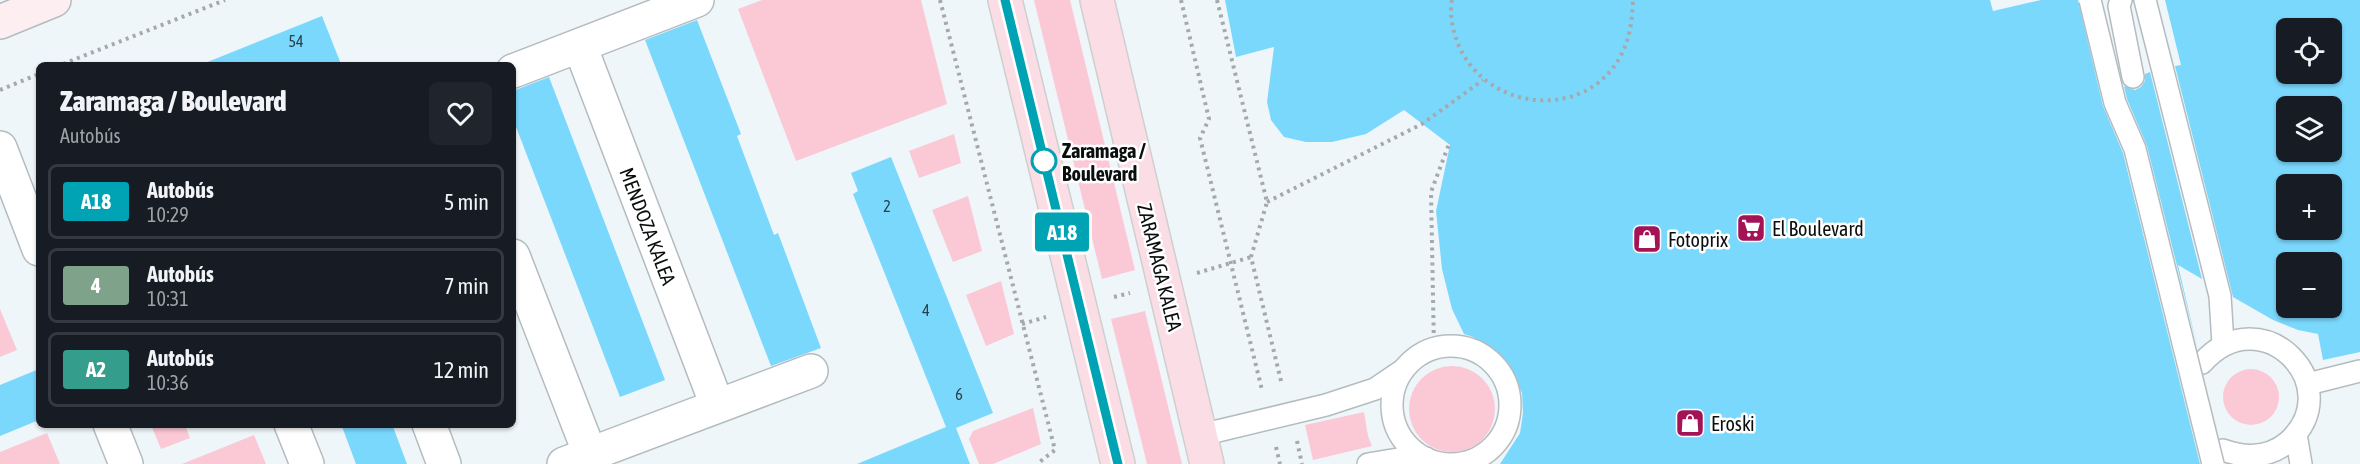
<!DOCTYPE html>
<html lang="es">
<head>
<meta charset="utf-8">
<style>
  body { margin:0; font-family:"Asap Condensed",sans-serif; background:#20242c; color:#f1f3f6; height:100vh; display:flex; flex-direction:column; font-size:22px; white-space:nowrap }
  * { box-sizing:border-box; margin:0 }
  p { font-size:20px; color:#9ea1a6 }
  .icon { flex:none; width:33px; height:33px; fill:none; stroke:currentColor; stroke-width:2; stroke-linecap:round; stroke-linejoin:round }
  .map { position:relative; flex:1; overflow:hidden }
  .drawer { position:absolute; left:36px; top:62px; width:480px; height:366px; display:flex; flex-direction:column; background:#171b24; border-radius:9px; box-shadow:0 2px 4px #0004 }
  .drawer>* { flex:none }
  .badge { padding:0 12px; border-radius:4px; font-size:21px; line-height:39px }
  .tools { position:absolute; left:2276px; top:18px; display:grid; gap:12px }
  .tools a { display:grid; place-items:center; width:66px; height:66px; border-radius:9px; background:#171b24; box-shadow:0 2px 4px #0004; font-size:30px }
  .map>.badge { position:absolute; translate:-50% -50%; box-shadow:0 0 0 3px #fff }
  .round { display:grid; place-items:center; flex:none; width:63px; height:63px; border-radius:9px; background:#20242c }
  .headline { display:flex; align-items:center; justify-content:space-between; height:102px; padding:0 24px }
  h1 { font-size:28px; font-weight:800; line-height:45px }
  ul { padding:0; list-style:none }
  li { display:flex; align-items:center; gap:18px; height:75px; margin:0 12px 9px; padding:0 12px; border:3px solid #363941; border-radius:9px }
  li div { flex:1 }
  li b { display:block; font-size:22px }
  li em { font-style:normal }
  li .badge { min-width:66px; font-weight:700; text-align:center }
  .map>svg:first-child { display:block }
  .green { fill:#fbc8d6 }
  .building { fill:#7bd8fd; fill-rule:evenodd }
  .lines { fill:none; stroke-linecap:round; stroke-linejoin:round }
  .lane-casing { stroke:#b4bcbf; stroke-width:24 }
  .street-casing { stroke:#b4bcbf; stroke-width:36 }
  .secondary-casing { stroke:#b4bcbf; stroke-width:36 }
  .primary-casing { stroke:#cecfcf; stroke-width:36 }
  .path { stroke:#a4a9ac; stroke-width:4; stroke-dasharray:3 4.5; stroke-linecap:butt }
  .lane { stroke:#fff; stroke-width:21 }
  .street { stroke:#fff; stroke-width:33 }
  .secondary { stroke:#fdeef2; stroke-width:33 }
  .primary { stroke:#fbdde5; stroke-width:33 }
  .lane-bridge-casing { stroke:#b4bcbf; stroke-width:24; stroke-linecap:butt }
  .lane-bridge { stroke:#fff; stroke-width:21 }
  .line-casing { stroke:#fff; stroke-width:14 }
  .line { stroke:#00a3b4; stroke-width:9 }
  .stop-dot { fill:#fff; stroke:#00a3b4; stroke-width:3 }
  .labels { text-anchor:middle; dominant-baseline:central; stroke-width:5; stroke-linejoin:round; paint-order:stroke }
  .number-label { font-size:16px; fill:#27404a }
  .stop-label { font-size:20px; font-weight:bold; fill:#0b0e0f; stroke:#fff; text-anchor:start }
  .street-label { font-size:20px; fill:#0b0e0f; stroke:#fff }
  .poi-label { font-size:20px; fill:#0b0e0f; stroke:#fff; text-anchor:start }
</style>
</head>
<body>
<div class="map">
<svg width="2360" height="464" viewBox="0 0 2360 464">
  <rect width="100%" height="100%" fill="#eff6fa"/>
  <g class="green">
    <path d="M 762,0 L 921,0 L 947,104 L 796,161 L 738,9 Z"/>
    <path d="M 1034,0 L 1070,0 L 1135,270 L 1102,279 Z"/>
    <path d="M 954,134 L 961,163 L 919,178 L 909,151 Z"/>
    <path d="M 968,196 L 982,251 L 953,262 L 932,210 Z"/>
    <path d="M 1001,281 L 1014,334 L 986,346 L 966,295 Z"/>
    <path d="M 0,309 L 17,350 L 0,357 Z"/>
    <path d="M 1145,311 L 1182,464 L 1147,464 L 1111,319 Z"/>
    <circle cx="1452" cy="409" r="43"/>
    <circle cx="2251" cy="397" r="28"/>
    <path d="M 1033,408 L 1041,444 L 993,464 L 979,464 L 969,439 L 973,431 Z"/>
    <path d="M 1364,412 L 1368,436 L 1372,446 L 1313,460 L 1305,425 Z"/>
    <path d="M 151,425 L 185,425 L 190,438 L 161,449 Z"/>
    <path d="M 47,433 L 60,464 L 0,464 L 0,452 Z"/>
    <path d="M 254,435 L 266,464 L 182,464 Z"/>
  </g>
  <g class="building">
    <path d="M 1225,0 L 1990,0 L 1993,11 L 2041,0 L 2078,0 L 2103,106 L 2123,153 L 2200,464 L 1500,464 L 1520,433 L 1523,413 L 1522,393 L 1507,362 L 1488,346 L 1473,337 L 1464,334 L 1452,309 L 1442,269 L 1436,211 L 1450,145 L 1404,110 L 1366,134 L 1332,142 L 1306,142 L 1284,137 L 1271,120 L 1267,102 L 1274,47 L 1236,57 Z"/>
    <path d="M 2165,0 L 2360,0 L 2360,352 L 2323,360 L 2318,334 L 2298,330 L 2273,320 L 2233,297 L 2175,66 L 2181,65 ZM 2286,28 L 2331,28 L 2331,74 L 2286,74 ZM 2286,106 L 2331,106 L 2331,152 L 2286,152 ZM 2286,184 L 2331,184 L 2331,230 L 2286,230 ZM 2286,262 L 2331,262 L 2331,308 L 2286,308 Z"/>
    <path d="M 322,16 L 341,64 L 205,64 L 205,63 Z"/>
    <path d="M 697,20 L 741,134 L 737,136 L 774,235 L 778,233 L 821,348 L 771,366 L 645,40 Z"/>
    <path d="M 2150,72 L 2202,279 L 2178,265 L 2198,350 L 2147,146 L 2127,99 L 2124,86 L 2135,90 L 2141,87 L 2145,81 L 2145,74 Z"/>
    <path d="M 549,77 L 665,380 L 620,397 L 513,119 L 513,91 Z"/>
    <path d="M 891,157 L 993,413 L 956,428 L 970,464 L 857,464 L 946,427 L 853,194 L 858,191 L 851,173 Z"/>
    <path d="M 39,369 L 39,420 L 0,436 L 0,385 Z"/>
    <path d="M 341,424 L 392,424 L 407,464 L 356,464 Z"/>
  </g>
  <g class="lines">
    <g class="lane-casing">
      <g id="lane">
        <path d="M 2121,0 L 2119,6 L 2133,77"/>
        <path d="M 2145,0 L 2220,296 L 2223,344"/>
        <circle cx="1451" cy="405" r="59"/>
        <path d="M 2202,363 C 2262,295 2350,387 2288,442 C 2269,458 2245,458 2223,450"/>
        <path d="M 2308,384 L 2360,371"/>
        <path d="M 2296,434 L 2301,464"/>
        <path d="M 1201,435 L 1326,405 L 1375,389 L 1403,370"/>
        <path d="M 1368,464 L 1398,459 L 1426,458"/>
      </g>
    </g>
    <g class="street-casing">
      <g id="street">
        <path d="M 580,46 L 717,405"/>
        <path d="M 513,71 L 697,0"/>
        <path d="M 0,148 L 39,249"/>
        <path d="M 513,256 L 590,454"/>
        <path d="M 110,424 L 126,464"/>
        <path d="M 291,424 L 307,464"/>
        <path d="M 429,424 L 444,464"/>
        <path d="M 564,464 L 811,371"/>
      </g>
    </g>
    <g class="secondary-casing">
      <path id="secondary" d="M 0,22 L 54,0"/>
    </g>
    <g class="primary-casing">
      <g id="primary">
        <path d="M 1005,0 L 1118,464"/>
        <path d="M 1097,0 L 1207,464"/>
      </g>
    </g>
    <g class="path">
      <path d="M 940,0 L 1055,450 L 1037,464"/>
      <path d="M 1181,0 L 1209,119 L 1200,138 L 1262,390"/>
      <path d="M 1217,0 L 1267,202 L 1251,257 L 1282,385"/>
      <path d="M 1452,0 C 1449,14 1453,31 1458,44 C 1486,111 1584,122 1620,57 C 1630,39 1632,21 1633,0"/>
      <path d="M 63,64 L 225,0"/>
      <path d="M 0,90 L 39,74"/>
      <path d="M 1267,202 L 1422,124 L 1483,80"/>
      <path d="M 1197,273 L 1251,257"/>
      <path d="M 1114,297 L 1130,293"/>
      <path d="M 1022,324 L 1046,317"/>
      <path d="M 1434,348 L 1431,192 L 1449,144"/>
      <path d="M 1297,441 L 1302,464"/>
      <path d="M 1276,447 L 1280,464"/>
      <path d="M 1464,463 L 1465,464"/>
    </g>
    <use href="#lane" class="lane"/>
    <use href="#street" class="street"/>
    <use href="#secondary" class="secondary"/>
    <use href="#primary" class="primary"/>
    <g class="lane-bridge-casing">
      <path id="lane-bridge" d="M 2090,0 L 2115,103 L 2135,149 L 2213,464"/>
    </g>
    <use href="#lane-bridge" class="lane-bridge"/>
  </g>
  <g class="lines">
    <g class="line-casing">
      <path id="line" d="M 1005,0 L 1118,464"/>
    </g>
    <use href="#line" class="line"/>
  </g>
  <defs>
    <g id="supermarket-square" transform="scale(1.5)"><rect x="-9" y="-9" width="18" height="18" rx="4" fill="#a41356" stroke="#fff"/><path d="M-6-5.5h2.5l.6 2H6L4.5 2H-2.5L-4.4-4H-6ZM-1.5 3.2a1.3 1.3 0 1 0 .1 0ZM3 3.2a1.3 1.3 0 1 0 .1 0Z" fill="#fff"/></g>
    <g id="shop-square" transform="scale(1.5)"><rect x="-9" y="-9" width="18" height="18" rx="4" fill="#a41356" stroke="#fff"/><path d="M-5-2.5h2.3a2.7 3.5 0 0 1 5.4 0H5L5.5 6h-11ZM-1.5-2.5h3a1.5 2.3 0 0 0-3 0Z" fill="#fff"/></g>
  </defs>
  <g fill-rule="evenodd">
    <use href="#supermarket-square" x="1751" y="228"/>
    <use href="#shop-square" x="1647" y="239"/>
    <use href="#shop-square" x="1690" y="423"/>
  </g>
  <circle class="stop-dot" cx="1044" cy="161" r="12"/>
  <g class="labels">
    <g class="number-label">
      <text x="296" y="41">54</text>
      <text x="887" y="206">2</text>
      <text x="926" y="310">4</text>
      <text x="959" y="394">6</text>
    </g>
    <g class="stop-label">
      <text x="1062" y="150">Zaramaga /<tspan x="1062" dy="23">Boulevard</tspan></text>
    </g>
    <g class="street-label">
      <text transform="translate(648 226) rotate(69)">MENDOZA KALEA</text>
      <text transform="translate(1160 267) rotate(76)">ZARAMAGA KALEA</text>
    </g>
    <g class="poi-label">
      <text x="1772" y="228">El Boulevard</text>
      <text x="1668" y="239">Fotoprix</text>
      <text x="1711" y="423">Eroski</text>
    </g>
  </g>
</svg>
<div class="tools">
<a><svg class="icon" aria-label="locate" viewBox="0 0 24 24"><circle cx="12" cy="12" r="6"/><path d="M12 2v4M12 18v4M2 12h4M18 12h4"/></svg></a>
<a><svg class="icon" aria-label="layers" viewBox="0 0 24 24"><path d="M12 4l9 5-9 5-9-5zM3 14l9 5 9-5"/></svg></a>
<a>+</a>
<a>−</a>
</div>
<b class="badge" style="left:1062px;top:232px;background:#00a3b4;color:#fff">A18</b>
<section class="drawer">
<div class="headline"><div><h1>Zaramaga / Boulevard</h1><p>Autobús</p></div><a class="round"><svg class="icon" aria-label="heart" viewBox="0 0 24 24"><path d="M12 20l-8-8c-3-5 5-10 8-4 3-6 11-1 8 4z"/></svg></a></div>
<ul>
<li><span class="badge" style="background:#00a3b4;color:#fff">A18</span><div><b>Autobús</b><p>10:29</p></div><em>5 min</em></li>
<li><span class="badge" style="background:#7ea28a;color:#fff">4</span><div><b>Autobús</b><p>10:31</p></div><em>7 min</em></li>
<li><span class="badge" style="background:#349d8b;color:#fff">A2</span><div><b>Autobús</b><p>10:36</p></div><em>12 min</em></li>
</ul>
</section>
</div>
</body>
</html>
